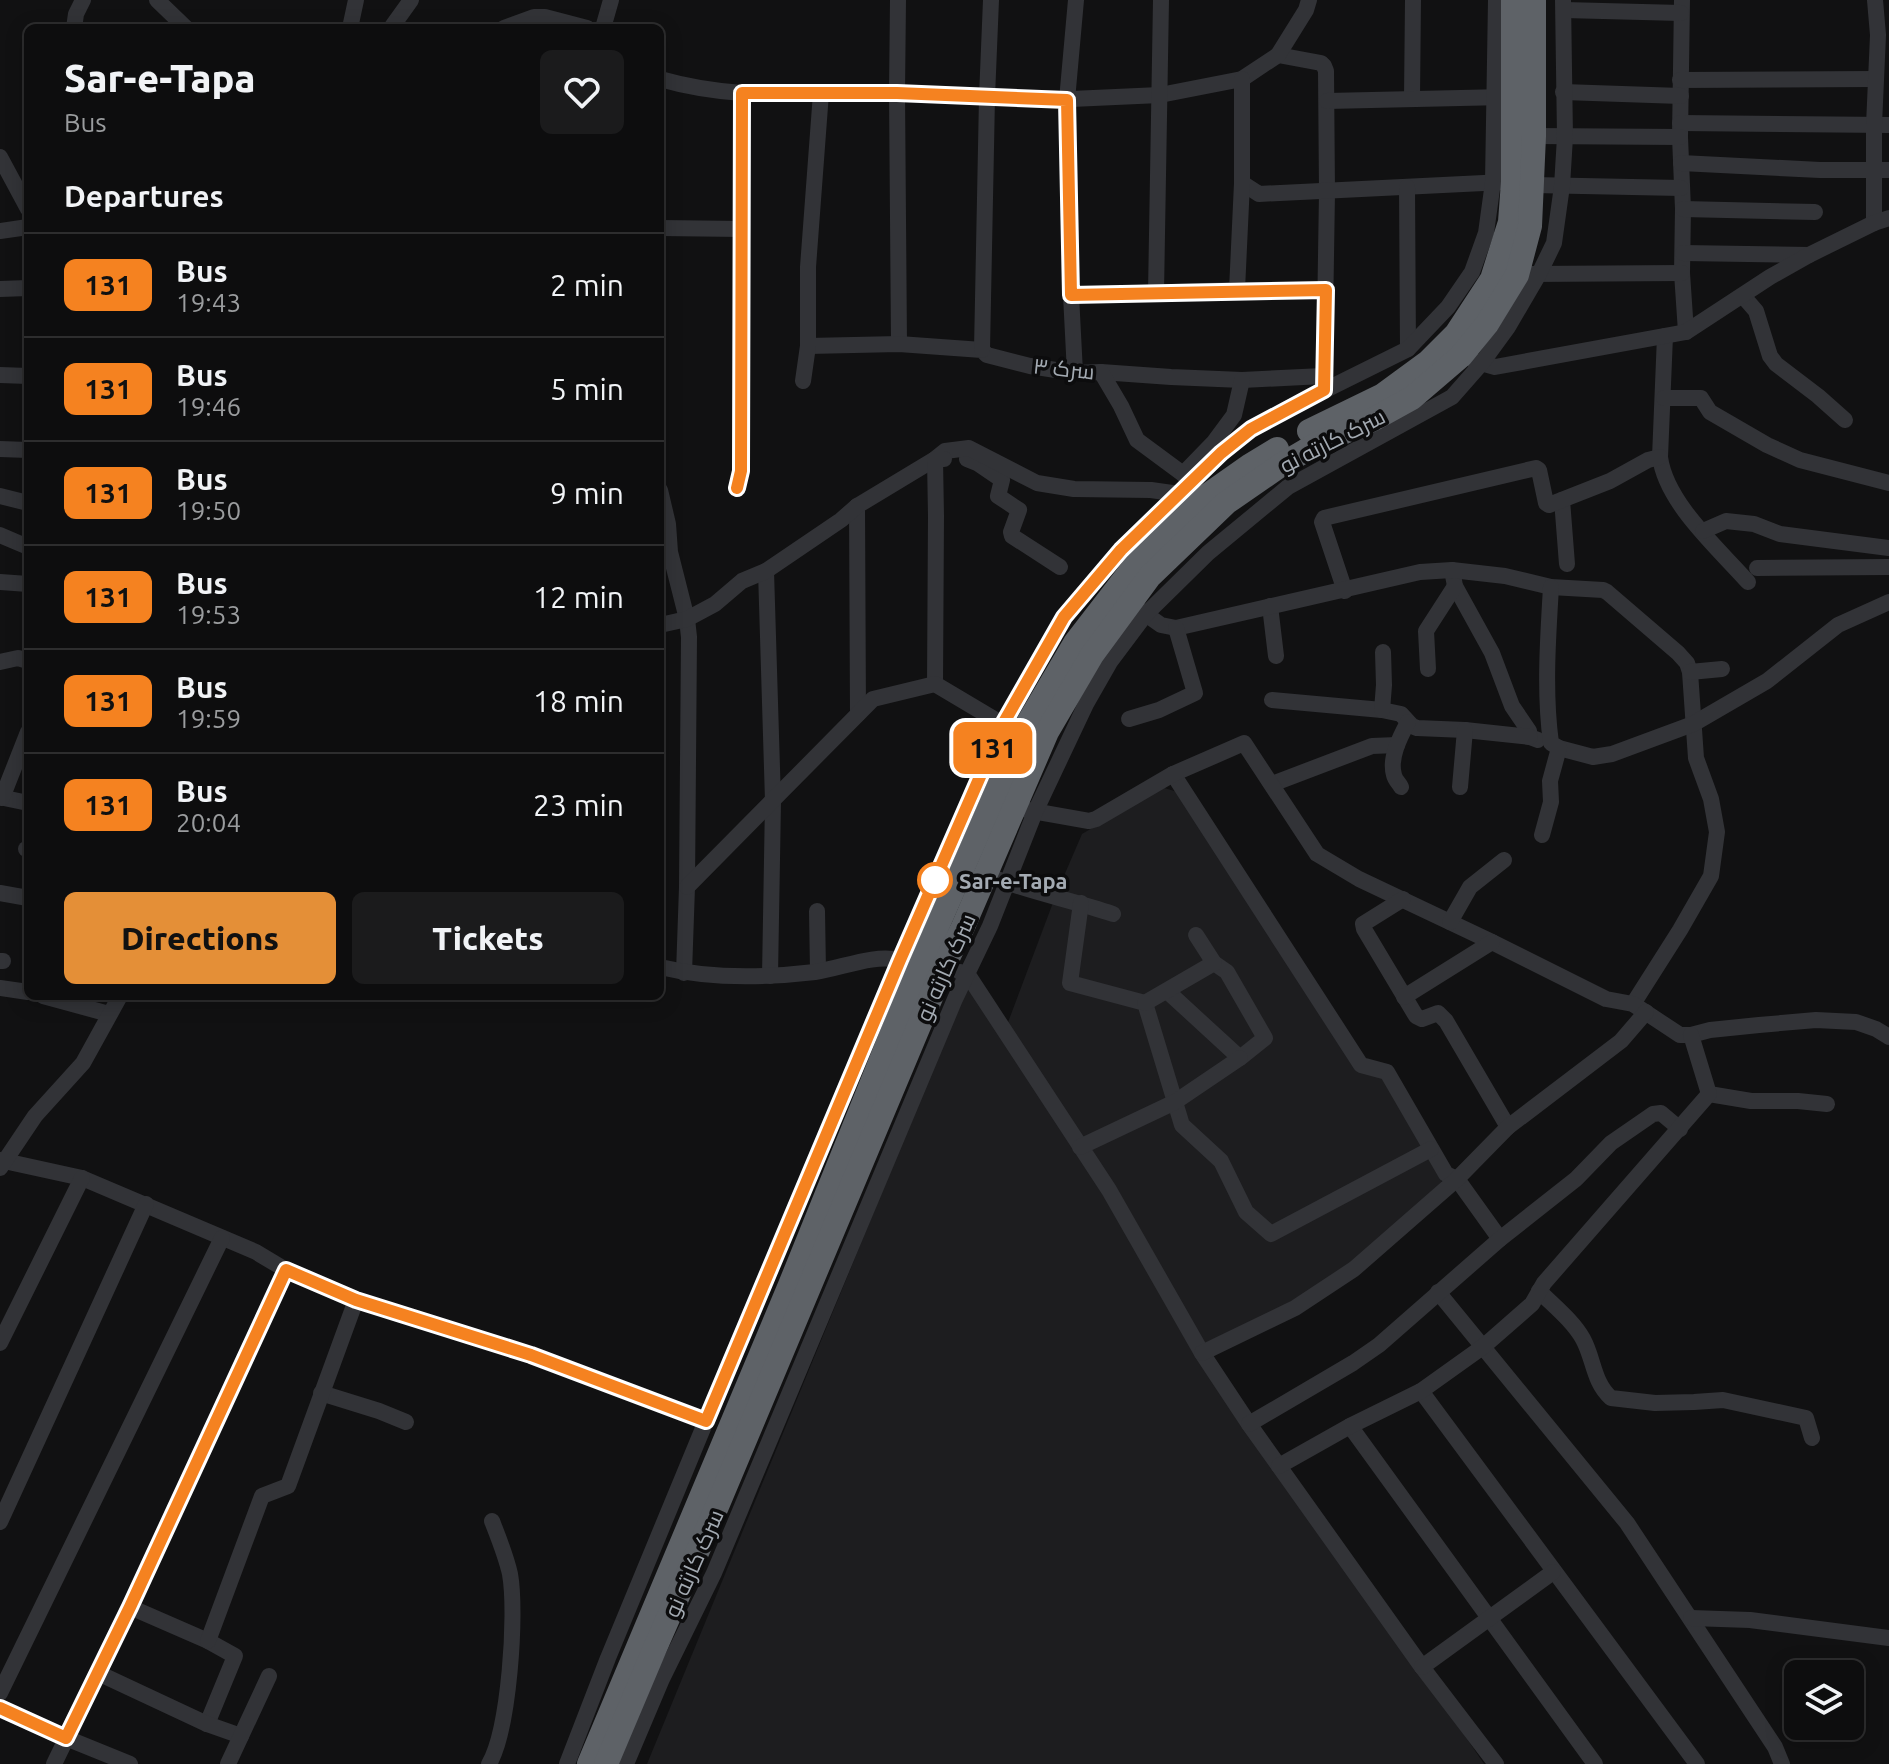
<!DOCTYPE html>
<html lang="en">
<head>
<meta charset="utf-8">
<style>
  body { margin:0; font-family:Ubuntu,Cairo,sans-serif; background:#1b1b1c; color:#f1f3f6; height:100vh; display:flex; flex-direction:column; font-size:30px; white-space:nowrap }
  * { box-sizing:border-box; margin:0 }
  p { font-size:26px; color:#9a9c9e }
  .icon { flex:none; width:44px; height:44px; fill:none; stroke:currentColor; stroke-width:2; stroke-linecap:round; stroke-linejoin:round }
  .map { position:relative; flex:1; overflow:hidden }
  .panel { position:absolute; left:24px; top:24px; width:640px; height:976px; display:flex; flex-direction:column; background:#0d0d0e; border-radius:12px; box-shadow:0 4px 20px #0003,0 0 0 2px #2d2d2e }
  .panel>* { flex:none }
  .badge { padding:0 16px; border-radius:12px; font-size:28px; line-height:52px }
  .tools { position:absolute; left:1784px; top:1660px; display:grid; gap:16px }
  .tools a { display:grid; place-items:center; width:80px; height:80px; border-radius:12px; background:#0d0d0e; box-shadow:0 4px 20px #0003,0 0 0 2px #2d2d2e; font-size:40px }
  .map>.badge { position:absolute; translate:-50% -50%; box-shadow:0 0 0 4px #fff }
  h2 { padding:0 40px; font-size:30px; line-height:72px }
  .round { display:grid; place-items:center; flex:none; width:84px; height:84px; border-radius:12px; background:#1b1b1c }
  .summary { display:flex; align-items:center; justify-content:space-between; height:136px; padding:0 40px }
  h1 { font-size:38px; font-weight:800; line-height:60px }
  .button { display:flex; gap:16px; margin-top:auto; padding:16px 40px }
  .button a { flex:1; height:92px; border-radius:12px; background:#e48f37; color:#111; font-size:32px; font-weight:800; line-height:92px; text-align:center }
  .button a+a { background:#1b1b1c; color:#f1f3f6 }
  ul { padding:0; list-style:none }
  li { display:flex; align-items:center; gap:24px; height:104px; padding:0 40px; border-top:2px solid #2d2d2e }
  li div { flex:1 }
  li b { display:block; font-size:30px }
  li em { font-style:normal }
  li .badge { min-width:88px; font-weight:700; text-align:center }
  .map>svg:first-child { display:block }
  .built { fill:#1d1d1f }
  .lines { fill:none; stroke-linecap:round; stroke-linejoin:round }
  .minor { stroke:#323337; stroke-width:16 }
  .highway { stroke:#5e6267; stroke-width:24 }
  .line-casing { stroke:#fff; stroke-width:18 }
  .line { stroke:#f58220; stroke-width:12 }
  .stop-dot { fill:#fff; stroke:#f58220; stroke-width:4 }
  .labels { text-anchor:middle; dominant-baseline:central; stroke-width:7; stroke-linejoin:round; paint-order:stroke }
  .street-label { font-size:22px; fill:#a3aab2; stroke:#0c0c0d }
  .stop-label { font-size:22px; font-weight:bold; fill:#a3aab2; stroke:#0c0c0d; text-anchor:start }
</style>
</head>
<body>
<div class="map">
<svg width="1889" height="1764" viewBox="0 0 1889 1764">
  <rect width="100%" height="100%" fill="#111112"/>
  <path class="built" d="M 1161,787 L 1181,793 L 1360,1065 L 1387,1072 L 1443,1184 L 1337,1274 L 1271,1313 L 1205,1343 L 1309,1505 L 1484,1764 L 647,1764 L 970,978 L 1007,1025 L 1057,892 L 1082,834 Z"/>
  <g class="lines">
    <g class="minor">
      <path d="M 157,0 L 186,28"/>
      <path d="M 898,0 L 897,93 L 899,344"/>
      <path d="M 1682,0 L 1680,137 L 1683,209 L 1682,273 L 1686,332"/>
      <path d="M 1564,10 L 1681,13"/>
      <path d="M 74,28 L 76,14 L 83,0"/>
      <path d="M 350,28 L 356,0"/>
      <path d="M 391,28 L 411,0"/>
      <path d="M 504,28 L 534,17 L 545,17 L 587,28"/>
      <path d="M 603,28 L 611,0"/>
      <path d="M 1278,55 L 1321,63 L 1324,66 L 1326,71 L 1327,192 L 1324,384"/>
      <path d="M 660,79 C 688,87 714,91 742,93 L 897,93 L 1049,100 L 1160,95 L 1242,79 L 1278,55 L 1306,10 L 1309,0"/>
      <path d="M 1680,80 L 1875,79"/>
      <path d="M 1563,92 L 1681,96"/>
      <path d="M 1412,98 L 1413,0"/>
      <path d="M 1327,101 L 1505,97"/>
      <path d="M 1680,123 L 1889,125"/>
      <path d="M 1534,136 L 1680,137"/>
      <path d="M 0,157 L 28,209"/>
      <path d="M 1681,163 L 1820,170 L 1889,170"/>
      <path d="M 1242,183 L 1259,194 L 1504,182"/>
      <path d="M 1533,185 L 1681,188"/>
      <path d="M 1407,187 L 1408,349"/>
      <path d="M 1683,209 L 1815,212"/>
      <path d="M 1874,223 L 1874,125 L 1878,35 L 1875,0"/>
      <path d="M 660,228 L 742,229"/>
      <path d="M 0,231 L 28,227"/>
      <path d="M 1683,253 L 1809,255"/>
      <path d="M 1530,274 L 1682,273"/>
      <path d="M 0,289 L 28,288"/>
      <path d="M 1237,290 L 1242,183 L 1242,79"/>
      <path d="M 1156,293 L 1161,0"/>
      <path d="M 1071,295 L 1237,290 L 1326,290"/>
      <path d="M 1743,296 L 1756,311 L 1770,356 L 1776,364 L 1818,396 L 1845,420"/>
      <path d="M 1665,336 L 1660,457 C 1666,503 1718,548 1748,582"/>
      <path d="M 808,346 L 899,344 L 982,350 L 987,355 L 1030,366 L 1075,373 L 1101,372 L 1171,377 L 1242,380 L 1323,376"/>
      <path d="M 982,350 L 987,97 L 991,0"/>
      <path d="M 1474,361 L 1495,367 L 1686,332 L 1770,277 L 1809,255 L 1874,223 L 1889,218"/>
      <path d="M 1101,372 L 1121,406 L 1137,440 L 1183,474 L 1195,490"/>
      <path d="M 1075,373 L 1071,295 L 1067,100 L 1076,0"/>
      <path d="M 0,375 L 28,376"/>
      <path d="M 803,381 L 808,346 L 808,267 L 821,93"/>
      <path d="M 1664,398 L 1701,398 L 1710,412 L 1767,445 L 1800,460 L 1889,483"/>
      <path d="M 0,449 L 28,450"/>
      <path d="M 967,459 L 977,463 L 1002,480 L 998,496 L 1019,510 L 1011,532 L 1012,536 L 1060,567"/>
      <path d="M 1183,474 L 1214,442 L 1234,415 L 1242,380"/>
      <path d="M 737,488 L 741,471 L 742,93"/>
      <path d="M 660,490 L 668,524 L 670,552 L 687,619 L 689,637 L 687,887 L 684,973"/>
      <path d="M 0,496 L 28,503"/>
      <path d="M 1562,500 L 1567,564"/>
      <path d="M 857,506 L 858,714"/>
      <path d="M 1703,531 L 1726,521 L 1754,524 L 1780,534 L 1889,548"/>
      <path d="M 0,535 L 28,547"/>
      <path d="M 1757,568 L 1889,567"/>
      <path d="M 1452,570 L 1455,586 L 1492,653 L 1512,706 L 1529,731 L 1530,737 L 1538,740"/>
      <path d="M 766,571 L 773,801 L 770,976"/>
      <path d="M 0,582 L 28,584"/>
      <path d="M 1345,591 L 1322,522 L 1324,518 L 1536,468 L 1539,470 L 1546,503 L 1549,505 L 1610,481 L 1648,460 L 1660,457"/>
      <path d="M 1270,606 L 1276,656"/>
      <path d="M 1137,608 L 1161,625 L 1176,628 L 1420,572 L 1452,570 L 1505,576 L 1551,587 L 1603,590 L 1607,592 L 1678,653 L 1687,663 L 1690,672 L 1696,758 L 1711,799 L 1717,832 L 1711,876 L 1680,930 L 1633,1004"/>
      <path d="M 660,625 L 687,619 L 715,604 L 742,581 L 766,571 L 841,520 L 857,506 L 935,459 L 945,451 L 969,448 L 1037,483 L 1074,489 L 1151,490 L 1179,494"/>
      <path d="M 0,662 L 18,658 L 28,661"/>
      <path d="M 1428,669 L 1426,631 L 1455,586"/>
      <path d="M 1690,672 L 1722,669"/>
      <path d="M 935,684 L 936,516 L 935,459 L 944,459"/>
      <path d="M 1272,700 L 1382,710 L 1401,714 L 1412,726 L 1417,728 L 1465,730 L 1530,737"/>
      <path d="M 1382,710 L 1384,685 L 1383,652"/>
      <path d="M 1129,719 L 1159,710 L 1195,693 L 1176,628"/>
      <path d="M 1559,748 L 1593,757 L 1612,754 L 1693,724 L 1767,681 L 1838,625 L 1889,602"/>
      <path d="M 1173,774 L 1361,1065 L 1387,1072 L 1446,1174 L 1457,1179 L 1500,1239"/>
      <path d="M 1272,784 L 1372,746 L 1397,745"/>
      <path d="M 1401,787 C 1399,783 1395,780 1394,775 C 1389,758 1400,737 1408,722"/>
      <path d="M 1460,787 L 1465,730"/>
      <path d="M 0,797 L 28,803"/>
      <path d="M 2,798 L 28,732"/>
      <path d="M 1027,810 L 1089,821 L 1096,819 L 1173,774 L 1244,743 L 1317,854 L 1359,879 L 1492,942 L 1606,999 L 1633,1004 L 1680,1035 L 1691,1035 L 1710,1030 L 1759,1025 L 1816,1020 L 1856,1022 L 1876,1029 L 1889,1037"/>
      <path d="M 1542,835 L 1551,802 L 1550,781 L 1559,748 L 1551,743 C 1544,692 1548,638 1551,587"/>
      <path d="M 26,849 L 28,849"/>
      <path d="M 997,879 C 1035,893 1075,901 1113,914"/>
      <path d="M 687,887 L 873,699 L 935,684 L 1009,728"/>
      <path d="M 0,893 L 28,898"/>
      <path d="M 1403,899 L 1363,924 L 1364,929 L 1416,1016 L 1422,1019 L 1438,1013 L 1446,1021 L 1508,1127"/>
      <path d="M 1081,903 L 1070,983 L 1145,1003 L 1182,1125 L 1221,1161 L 1246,1212 L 1271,1234 L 1431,1149"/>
      <path d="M 817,911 L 818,971"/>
      <path d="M 1450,922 L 1470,887 L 1504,860"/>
      <path d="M 0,961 L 3,961"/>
      <path d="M 660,967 C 710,979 764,978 815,972 C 843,968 872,954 900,960"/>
      <path d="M 960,972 L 970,978 L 1109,1190 L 1202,1353 L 1249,1424 L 1422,1667 L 1496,1764"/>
      <path d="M 0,988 L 28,992"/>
      <path d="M 1167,991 L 1240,1058 L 1265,1038 L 1227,972 L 1214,963"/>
      <path d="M 43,996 L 109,1014"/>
      <path d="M 1404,997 L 1492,942"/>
      <path d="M 1145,1003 L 1214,963 L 1196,935"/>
      <path d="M 1709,1094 L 1751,1101 L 1798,1101 L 1827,1104"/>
      <path d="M 1080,1147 L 1175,1102 L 1240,1058"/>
      <path d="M 0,1160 L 82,1178 L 256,1252 L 286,1270 L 356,1300 L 531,1355 L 706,1421"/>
      <path d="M 0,1168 L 35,1116 L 83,1063 L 120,996"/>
      <path d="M 1539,1291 C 1554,1306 1573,1321 1583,1339 C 1594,1359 1593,1382 1611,1398 L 1655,1403 L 1694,1402 L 1723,1400 L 1806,1418 L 1812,1438"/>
      <path d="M 1438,1292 L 1627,1523 L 1775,1747 L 1782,1764"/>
      <path d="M 0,1343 L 82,1178"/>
      <path d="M 1202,1353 L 1295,1308 L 1354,1269 L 1457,1179 L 1508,1127 L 1621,1041 L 1646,1012"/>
      <path d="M 1421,1391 L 1697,1764"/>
      <path d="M 321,1393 L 379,1411 L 406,1422"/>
      <path d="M 1249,1424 L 1353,1363 L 1379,1345 L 1500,1239 L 1576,1179 L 1611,1143 L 1653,1114 L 1661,1113 L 1680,1129"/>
      <path d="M 1350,1426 L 1595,1764"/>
      <path d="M 1279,1466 L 1350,1426 L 1421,1391 L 1484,1346 L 1532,1304 L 1544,1283 L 1709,1094 L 1691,1035"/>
      <path d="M 0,1522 L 146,1204"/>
      <path d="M 130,1607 L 208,1641 L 235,1656 L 207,1724"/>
      <path d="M 1691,1618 L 1750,1620 L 1889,1638"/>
      <path d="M 208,1641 L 262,1496 L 288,1486 L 356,1300"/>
      <path d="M 1422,1667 L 1553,1572"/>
      <path d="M 98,1673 L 207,1724 L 241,1736"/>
      <path d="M 0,1693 L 222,1238"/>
      <path d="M 0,1708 L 66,1738 L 130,1764"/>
      <path d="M 54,1764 L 130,1607 L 286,1270"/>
      <path d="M 228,1764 L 269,1676"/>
      <path d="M 489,1764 C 509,1730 517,1614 510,1574 C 506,1556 499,1539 492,1521"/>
      <path d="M 567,1764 L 608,1658 L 706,1421 L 900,960 L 1003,724 L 1064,617 L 1121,550 L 1221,453 L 1251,429 L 1283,411 L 1408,349 L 1448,307 L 1472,272 L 1486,233 L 1493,182 L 1496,0"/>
      <path d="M 626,1764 L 662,1679 L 714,1573 L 955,999 L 990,926 L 1035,812 L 1086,704 L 1110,662 L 1146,614 L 1208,553 L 1288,487 L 1452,397 L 1481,364 L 1508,327 L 1539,274 L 1554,243 L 1562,186 L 1565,137 L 1563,0"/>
    </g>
    <g class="highway">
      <path d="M 1309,431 L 1383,395 L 1428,362 L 1456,334 L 1492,279 L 1510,222 L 1513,182 L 1513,0"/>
      <path d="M 589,1764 L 790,1285 L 909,991 L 1021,735 L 1075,643 L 1136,564 L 1185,513 L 1202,499 L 1249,466 L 1277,449"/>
      <path d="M 606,1764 L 655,1648 L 710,1523 L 945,964 L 963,927 L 1047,732 L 1092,655 L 1150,576 L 1226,503 L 1281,465 L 1315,445 L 1374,419 L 1412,398 L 1461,356 L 1487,324 L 1517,275 L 1530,226 L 1534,136 L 1534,0"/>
    </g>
  </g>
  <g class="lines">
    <g class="line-casing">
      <path id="line" d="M 0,1708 L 66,1738 L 130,1607 L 286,1270 L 356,1300 L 531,1355 L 706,1421 L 900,960 L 1003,724 L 1064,617 L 1121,550 L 1221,453 L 1251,429 L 1324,390 L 1326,290 L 1071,295 L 1067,100 L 897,93 L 742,93 L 741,471 L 737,488"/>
    </g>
    <use href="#line" class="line"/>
  </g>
  <circle class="stop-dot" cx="935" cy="880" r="16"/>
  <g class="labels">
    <g class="street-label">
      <text transform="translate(1064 368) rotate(6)">سرک ۳</text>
      <text transform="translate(1332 440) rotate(-27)">سرک کارته نو</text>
      <text transform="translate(945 967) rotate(-66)">سرک کارته نو</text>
      <text transform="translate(693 1563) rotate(-66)">سرک کارته نو</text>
    </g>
    <g class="stop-label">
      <text x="959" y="880">Sar-e-Tapa</text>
    </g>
  </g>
</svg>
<div class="tools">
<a><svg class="icon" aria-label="layers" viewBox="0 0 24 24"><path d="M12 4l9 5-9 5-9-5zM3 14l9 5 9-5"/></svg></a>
</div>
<b class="badge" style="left:993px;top:748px;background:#f58220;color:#111">131</b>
<section class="panel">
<div class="summary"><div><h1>Sar-e-Tapa</h1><p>Bus</p></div><a class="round"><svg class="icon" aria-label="heart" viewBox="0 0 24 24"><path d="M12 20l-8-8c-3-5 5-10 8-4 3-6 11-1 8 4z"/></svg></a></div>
<h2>Departures</h2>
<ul>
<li><span class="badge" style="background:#f58220;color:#111">131</span><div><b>Bus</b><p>19:43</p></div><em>2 min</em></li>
<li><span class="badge" style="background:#f58220;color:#111">131</span><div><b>Bus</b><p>19:46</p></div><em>5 min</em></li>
<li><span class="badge" style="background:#f58220;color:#111">131</span><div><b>Bus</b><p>19:50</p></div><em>9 min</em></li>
<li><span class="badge" style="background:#f58220;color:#111">131</span><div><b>Bus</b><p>19:53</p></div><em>12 min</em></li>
<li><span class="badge" style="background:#f58220;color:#111">131</span><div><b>Bus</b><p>19:59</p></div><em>18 min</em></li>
<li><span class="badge" style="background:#f58220;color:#111">131</span><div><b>Bus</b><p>20:04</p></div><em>23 min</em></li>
</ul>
<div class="button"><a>Directions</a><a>Tickets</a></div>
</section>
</div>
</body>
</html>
